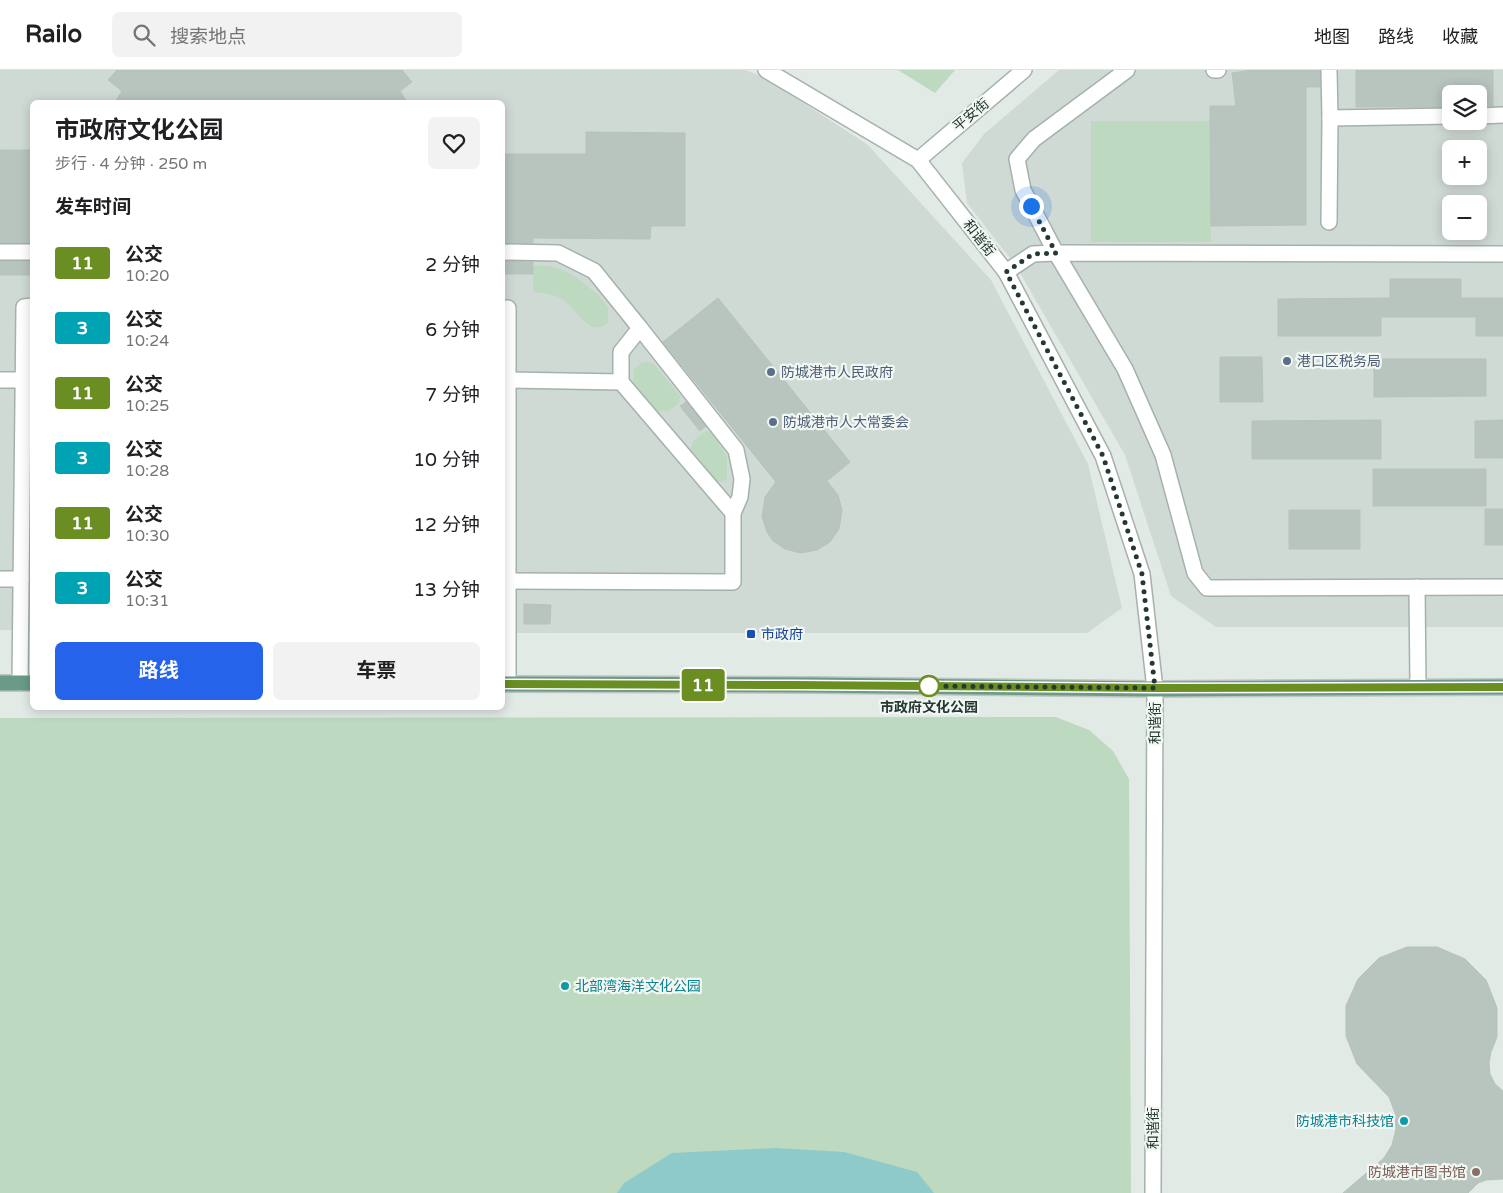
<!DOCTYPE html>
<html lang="zh">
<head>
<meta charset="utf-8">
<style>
  body { margin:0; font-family:"Varela Round","Noto Sans SC",sans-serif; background:#f2f2f2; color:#202124; height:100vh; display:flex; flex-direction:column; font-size:19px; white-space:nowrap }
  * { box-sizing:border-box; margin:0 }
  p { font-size:16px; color:#757577 }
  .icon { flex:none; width:28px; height:28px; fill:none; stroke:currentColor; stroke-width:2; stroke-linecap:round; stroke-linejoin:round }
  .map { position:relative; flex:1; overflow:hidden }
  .drawer { position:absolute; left:30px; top:30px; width:475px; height:610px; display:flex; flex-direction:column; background:#fff; border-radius:8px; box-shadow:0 2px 12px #0003 }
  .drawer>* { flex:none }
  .badge { padding:0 10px; border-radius:4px; font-size:18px; line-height:32px }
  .fabs { position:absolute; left:1442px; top:15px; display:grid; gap:10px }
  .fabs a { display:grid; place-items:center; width:45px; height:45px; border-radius:8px; background:#fff; box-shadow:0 2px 12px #0003; font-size:25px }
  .you { position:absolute; width:25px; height:25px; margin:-12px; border:4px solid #fff; border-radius:50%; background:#1a73e8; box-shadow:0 0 0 8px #1a73e833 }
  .map>.badge { position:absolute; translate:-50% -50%; box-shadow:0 0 0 2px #fff }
  h2 { padding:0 25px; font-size:19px; line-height:45px }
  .round { display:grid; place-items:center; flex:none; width:52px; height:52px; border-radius:8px; background:#f2f2f2 }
  .head { display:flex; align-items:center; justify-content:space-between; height:85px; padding:0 25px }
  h1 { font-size:24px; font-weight:700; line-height:38px }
  .cta { display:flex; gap:10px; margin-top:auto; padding:10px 25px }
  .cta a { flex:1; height:58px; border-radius:8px; background:#2563eb; color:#fff; font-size:20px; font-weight:700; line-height:58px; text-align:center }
  .cta a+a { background:#f2f2f2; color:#202124 }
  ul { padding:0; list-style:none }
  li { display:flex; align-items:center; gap:15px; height:65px; padding:0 25px }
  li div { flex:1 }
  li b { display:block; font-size:19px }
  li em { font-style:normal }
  li .badge { min-width:55px; font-weight:700; text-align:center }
  header { display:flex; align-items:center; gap:30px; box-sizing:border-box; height:70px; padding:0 25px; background:#fff; border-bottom:1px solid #e0e0e0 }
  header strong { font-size:24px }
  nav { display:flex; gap:28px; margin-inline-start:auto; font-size:18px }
  .search { width:350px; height:45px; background:#f2f2f2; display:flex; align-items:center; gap:12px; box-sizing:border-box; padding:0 18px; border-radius:8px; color:#757577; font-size:19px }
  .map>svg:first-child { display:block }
  .built { fill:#d0dad4; fill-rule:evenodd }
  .green { fill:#bdd9c0 }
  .water { fill:#8fcaca }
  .building { fill:#b7c5be; stroke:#b5c3bb }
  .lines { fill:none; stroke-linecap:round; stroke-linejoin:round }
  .minor-casing { stroke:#a5b1ab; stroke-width:18 }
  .major-casing { stroke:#bdc4c1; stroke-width:18 }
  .minor { stroke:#fff; stroke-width:15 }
  .major { stroke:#6b9b87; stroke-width:15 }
  .line-casing { stroke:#fff; stroke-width:11 }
  .line { stroke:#6b8e23; stroke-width:8 }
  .walk { stroke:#243930; stroke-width:5; stroke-dasharray:0 9 }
  .service-dot { fill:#5c6f8a; stroke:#f2f7f4; stroke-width:2 }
  .transit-dot { fill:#1a4fb4; stroke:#f2f7f4; stroke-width:2 }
  .stop-dot { fill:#fff; stroke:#6b8e23; stroke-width:2.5 }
  .culture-dot { fill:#0f9aa8; stroke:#f2f7f4; stroke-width:2 }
  .education-dot { fill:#8d6e63; stroke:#f2f7f4; stroke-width:2 }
  .labels { text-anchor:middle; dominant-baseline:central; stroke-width:4.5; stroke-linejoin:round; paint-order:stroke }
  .street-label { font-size:14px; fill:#243930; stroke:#f2f7f4 }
  .service-label { font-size:14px; fill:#4e5e75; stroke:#f2f7f4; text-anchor:start }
  .transit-label { font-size:14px; fill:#164399; stroke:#f2f7f4; text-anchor:start }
  .stop-label { font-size:14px; font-weight:bold; fill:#243930; stroke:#f2f7f4 }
  .culture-label { font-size:14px; fill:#0d838f; stroke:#f2f7f4; text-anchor:start }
  .education-label { font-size:14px; fill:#785e54; stroke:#f2f7f4; text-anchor:end }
</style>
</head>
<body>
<header>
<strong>Railo</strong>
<div class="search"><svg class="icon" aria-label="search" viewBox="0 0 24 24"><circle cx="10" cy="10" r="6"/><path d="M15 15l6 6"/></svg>搜索地点</div>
<nav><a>地图</a><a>路线</a><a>收藏</a></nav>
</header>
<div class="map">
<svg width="1503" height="1123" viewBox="0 0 1503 1123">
  <rect width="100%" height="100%" fill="#e2eae5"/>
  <g class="built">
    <path d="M 0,0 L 745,0 L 764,7 L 868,75 L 991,210 L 1088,394 L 1122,538 L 1087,563 L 503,563 L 502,32 L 32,32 L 32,560 L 0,560 Z"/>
    <path d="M 1059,0 L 1503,0 L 1503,557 L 1216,557 L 1171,526 L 1125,385 L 1016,196 L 967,133 L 962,93 L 984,64 ZM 1451,24 L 1479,24 L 1479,51 L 1451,51 ZM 1451,79 L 1479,79 L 1479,106 L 1451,106 ZM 1451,134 L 1479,134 L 1479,161 L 1451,161 Z"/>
  </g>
  <g class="green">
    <path d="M 898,0 L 955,0 L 935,23 Z"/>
    <path d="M 1091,51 L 1210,51 L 1211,172 L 1091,172 Z"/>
    <path d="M 536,195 L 555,197 L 573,205 L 597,224 L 608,237 L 608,252 C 590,270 577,238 562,229 C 553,224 545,223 535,222 L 533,219 L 533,197 Z"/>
    <path d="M 643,292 L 649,292 L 654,294 L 680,326 L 679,333 L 668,341 L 657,341 L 633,312 L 634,299 Z"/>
    <path d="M 706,361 L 712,362 L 727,387 L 727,409 L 722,412 L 717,411 L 691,379 L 693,371 Z"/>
    <path d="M 1056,647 L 1089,660 L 1113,681 L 1129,709 L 1131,1123 L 0,1123 L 0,648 Z"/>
  </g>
  <path class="water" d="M 776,1078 L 844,1082 L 917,1102 L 934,1123 L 617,1123 L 624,1113 L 672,1083 Z"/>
  <g class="building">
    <path d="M 117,0 L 402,0 L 412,12 L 400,21 L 407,32 L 115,32 L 122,21 L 108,10 Z"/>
    <path d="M 1252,0 L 1320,0 L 1320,17 L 1306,17 L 1306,155 L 1211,156 L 1210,36 L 1236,36 L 1232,3 Z"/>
    <path d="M 1356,0 L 1493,0 L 1493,36 L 1479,36 L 1479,24 L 1451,24 L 1451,37 L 1356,37 Z"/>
    <path d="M 586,62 L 685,63 L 685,156 L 651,156 L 650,169 L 533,168 L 533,173 L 502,173 L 502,84 L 586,84 Z"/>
    <rect x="0" y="80" width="32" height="93"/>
    <rect x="0" y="191" width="32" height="14"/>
    <path d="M 502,191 L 533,192 L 533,204 L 502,204 Z"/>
    <path d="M 1390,209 L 1461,209 L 1461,228 L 1503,228 L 1503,266 L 1476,266 L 1476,247 L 1381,247 L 1381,266 L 1278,266 L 1278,229 L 1390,228 Z"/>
    <path d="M 718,228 L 850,392 L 827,411 L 838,425 L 842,440 L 839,459 L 830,472 L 817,480 L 801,483 L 785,479 L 773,471 L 767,462 L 762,447 L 765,427 L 776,412 L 663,272 Z"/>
    <path d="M 1220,287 L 1262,287 L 1263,332 L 1220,332 Z"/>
    <path d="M 1374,289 L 1486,289 L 1486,326 L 1374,327 Z"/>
    <path d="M 686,332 L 706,356 L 700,361 L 680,336 Z"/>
    <path d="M 1381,350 L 1381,389 L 1252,389 L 1252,351 Z"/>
    <path d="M 1503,350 L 1503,388 L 1475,388 L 1475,351 Z"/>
    <rect x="1373" y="399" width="113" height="37"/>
    <rect x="1485" y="439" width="18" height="36"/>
    <rect x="1289" y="440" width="71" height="39"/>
    <path d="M 524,534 L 551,535 L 550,554 L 524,554 Z"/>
    <path d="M 1407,877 L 1437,877 L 1465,889 L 1486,910 L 1497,938 L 1497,967 L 1491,982 L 1489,993 L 1490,1004 L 1495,1014 L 1503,1021 L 1503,1109 L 1486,1110 L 1478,1113 L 1468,1123 L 1343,1123 L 1384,1088 L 1392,1075 L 1396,1059 L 1395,1043 L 1389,1027 L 1357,994 L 1346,966 L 1346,936 L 1358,909 L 1379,888 Z"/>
  </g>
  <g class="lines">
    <g class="minor-casing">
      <g id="minor">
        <path d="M 766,0 L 918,90 L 1006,202 L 1103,386 L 1142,504 L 1155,619 L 1153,1123"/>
        <path d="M 1127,0 L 1034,69 L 1017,89 L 1023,120 L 1056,183 L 1125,299 L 1163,385 L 1195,503 L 1207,518 L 1503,517"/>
        <path d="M 1214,0 L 1218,0"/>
        <path d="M 1329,0 L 1330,48 L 1451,46"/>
        <path d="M 1479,46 L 1503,45"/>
        <path d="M 918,90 L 1024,0"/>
        <path d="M 1329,152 L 1330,48"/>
        <path d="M 0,182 L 32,182"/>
        <path d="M 502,182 L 558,183 L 594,201 L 640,258 L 621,282 L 621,312"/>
        <path d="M 1006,202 L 1033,184 L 1056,183 L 1503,184"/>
        <path d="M 502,238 L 508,238 L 508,614"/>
        <path d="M 640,258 L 736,380 L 742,409 L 740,427 L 733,443"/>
        <path d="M 0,310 L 32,310"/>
        <path d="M 502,310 L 621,312 L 733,443 L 733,512 L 509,511"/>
        <path d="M 0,509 L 21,509"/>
        <path d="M 1417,517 L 1418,617"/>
        <path d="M 20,613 L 24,237 L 32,236"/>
      </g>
    </g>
    <g class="major-casing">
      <g id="major">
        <path d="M 0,613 L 32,613"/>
        <path d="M 502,614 L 812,615 L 1155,619 L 1503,617"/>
      </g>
    </g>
    <use href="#minor" class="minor"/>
    <use href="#major" class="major"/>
  </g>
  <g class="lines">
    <g class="line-casing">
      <path id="line" d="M 502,614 L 793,615 L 1155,618 L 1503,617"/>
    </g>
    <use href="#line" class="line"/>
    <path class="walk" d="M 929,616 L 924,616 L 1155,618 L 1142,504 L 1103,386 L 1006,202 L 1033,184 L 1056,183 L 1031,136"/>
  </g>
  <g class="service-dot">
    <circle cx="1287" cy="291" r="5"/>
    <circle cx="771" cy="302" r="5"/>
    <circle cx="773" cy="352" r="5"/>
  </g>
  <rect class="transit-dot" x="746" y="559" width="10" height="10" rx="2.5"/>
  <circle class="stop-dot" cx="929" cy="616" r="10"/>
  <g class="culture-dot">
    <circle cx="565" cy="916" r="5"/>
    <circle cx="1404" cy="1051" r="5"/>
  </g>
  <circle class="education-dot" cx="1476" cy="1102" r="5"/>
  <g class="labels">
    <g class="street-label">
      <text transform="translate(971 45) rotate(-40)">平安街</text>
      <text transform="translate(979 168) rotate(52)">和谐街</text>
      <text transform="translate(1155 653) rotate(-90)">和谐街</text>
      <text transform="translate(1153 1058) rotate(-90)">和谐街</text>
    </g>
    <g class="service-label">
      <text x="1297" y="291">港口区税务局</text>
      <text x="781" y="302">防城港市人民政府</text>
      <text x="783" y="352">防城港市人大常委会</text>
    </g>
    <g class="transit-label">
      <text x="761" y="564">市政府</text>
    </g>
    <g class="stop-label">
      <text x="929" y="637">市政府文化公园</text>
    </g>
    <g class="culture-label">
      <text x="575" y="916">北部湾海洋文化公园</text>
      <text x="1394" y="1051" text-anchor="end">防城港市科技馆</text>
    </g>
    <g class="education-label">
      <text x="1466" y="1102">防城港市图书馆</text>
    </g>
  </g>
</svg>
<div class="fabs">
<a><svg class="icon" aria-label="layers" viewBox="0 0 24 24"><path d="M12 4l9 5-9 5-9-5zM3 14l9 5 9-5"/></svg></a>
<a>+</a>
<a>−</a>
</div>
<div class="you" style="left:1031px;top:136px"></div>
<b class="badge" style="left:703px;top:615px;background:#6b8e23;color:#fff">11</b>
<section class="drawer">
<div class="head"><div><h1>市政府文化公园</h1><p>步行 · 4 分钟 · 250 m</p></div><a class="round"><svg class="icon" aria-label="heart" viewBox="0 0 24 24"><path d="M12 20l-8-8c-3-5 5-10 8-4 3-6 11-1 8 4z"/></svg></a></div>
<h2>发车时间</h2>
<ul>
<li><span class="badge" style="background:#6b8e23;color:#fff">11</span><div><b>公交</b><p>10:20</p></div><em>2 分钟</em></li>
<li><span class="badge" style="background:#00a3b4;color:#fff">3</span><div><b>公交</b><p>10:24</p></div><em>6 分钟</em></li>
<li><span class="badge" style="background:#6b8e23;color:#fff">11</span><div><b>公交</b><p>10:25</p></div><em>7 分钟</em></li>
<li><span class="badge" style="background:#00a3b4;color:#fff">3</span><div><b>公交</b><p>10:28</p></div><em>10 分钟</em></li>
<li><span class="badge" style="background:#6b8e23;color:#fff">11</span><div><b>公交</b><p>10:30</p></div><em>12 分钟</em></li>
<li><span class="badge" style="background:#00a3b4;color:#fff">3</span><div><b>公交</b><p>10:31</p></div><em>13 分钟</em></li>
</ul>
<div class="cta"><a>路线</a><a>车票</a></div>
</section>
</div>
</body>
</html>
